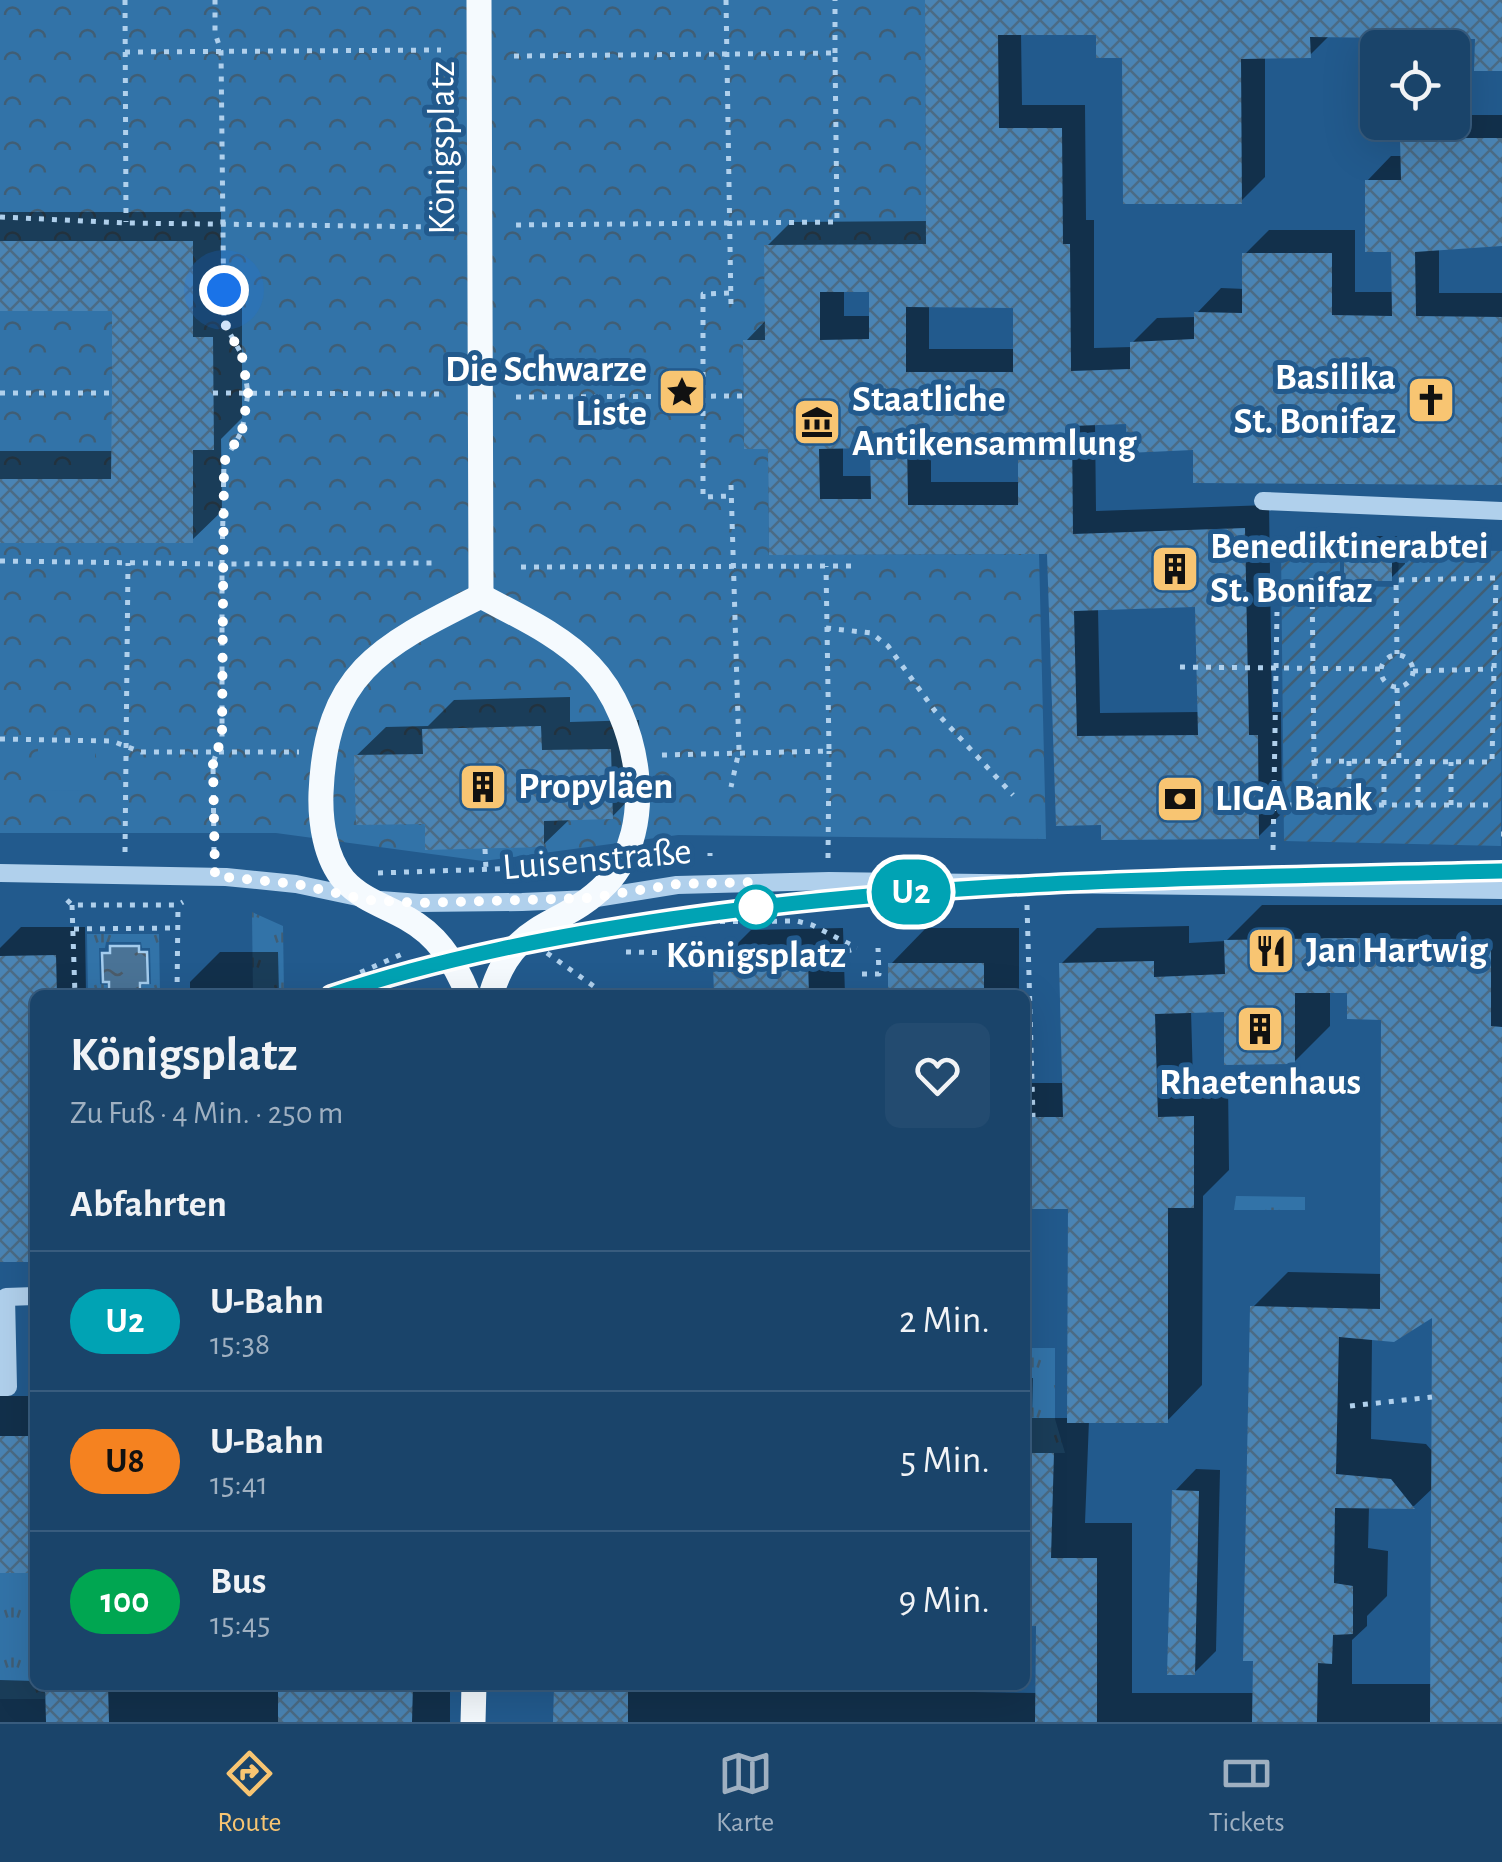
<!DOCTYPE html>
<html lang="de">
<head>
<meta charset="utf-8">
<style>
  body { margin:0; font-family:"Alegreya Sans",sans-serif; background:#234b70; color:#f1f3f6; height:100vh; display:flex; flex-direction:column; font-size:38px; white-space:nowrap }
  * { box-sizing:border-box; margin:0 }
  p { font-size:32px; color:#9fb0c1 }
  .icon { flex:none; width:55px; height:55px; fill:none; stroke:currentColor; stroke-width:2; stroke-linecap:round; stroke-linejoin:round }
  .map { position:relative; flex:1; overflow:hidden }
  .sheet { position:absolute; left:30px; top:990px; width:1000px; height:700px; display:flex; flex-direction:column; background:#1a446a; border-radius:15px; box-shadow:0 10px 40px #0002,0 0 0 2px #385c7e }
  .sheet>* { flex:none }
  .badge { padding:0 20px; border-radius:32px; font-size:35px; line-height:65px }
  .buttons { position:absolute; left:1360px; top:30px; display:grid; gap:20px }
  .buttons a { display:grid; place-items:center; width:110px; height:110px; border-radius:15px; background:#1a446a; box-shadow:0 10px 40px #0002,0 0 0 2px #385c7e; font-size:50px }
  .you { position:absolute; width:50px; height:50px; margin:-25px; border:8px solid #fff; border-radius:50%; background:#1a73e8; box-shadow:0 0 0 15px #1a73e833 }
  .map>.badge { position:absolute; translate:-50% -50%; box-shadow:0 0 0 5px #fff }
  h2 { padding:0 40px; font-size:38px; line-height:90px }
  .round { display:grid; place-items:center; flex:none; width:105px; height:105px; border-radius:15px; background:#234b70 }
  .head { display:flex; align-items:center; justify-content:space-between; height:170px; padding:0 40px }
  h1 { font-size:48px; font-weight:600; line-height:75px }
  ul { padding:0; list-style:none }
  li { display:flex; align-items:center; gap:30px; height:140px; padding:0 40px; border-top:2px solid #385c7e }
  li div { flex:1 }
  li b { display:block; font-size:38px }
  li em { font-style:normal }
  li .badge { min-width:110px; font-weight:700; text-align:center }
  .tab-bar { display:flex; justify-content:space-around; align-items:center; height:140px; border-top:2px solid #385c7e; background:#1a446a; font-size:28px; color:#9fb0c1 }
  .tab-bar a { display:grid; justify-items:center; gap:5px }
  .tab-bar .on { color:#f8c572 }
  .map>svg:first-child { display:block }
  .grass { fill:url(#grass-tufts) }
  .park { fill:url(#park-crowns) }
  .garden { fill:url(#garden-furrows) }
  .pitch { fill:#3273a8 }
  .water { fill:url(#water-ripples); stroke:#a4cced; stroke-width:2.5 }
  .shadow { fill:#0007; fill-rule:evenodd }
  .building { fill:url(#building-cross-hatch); fill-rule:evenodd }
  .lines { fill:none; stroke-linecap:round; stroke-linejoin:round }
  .path { stroke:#b0d0ec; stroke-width:5; stroke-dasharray:5 8; stroke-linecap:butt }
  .minor { stroke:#b0d0ec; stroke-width:18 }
  .major { stroke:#f5fafe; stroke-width:25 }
  .line-casing { stroke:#fff; stroke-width:22 }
  .line { stroke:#00a3b4; stroke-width:15 }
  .walk { stroke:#fff; stroke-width:10; stroke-dasharray:0 18 }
  .stop-dot { fill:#fff; stroke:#00a3b4; stroke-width:5 }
  .labels { text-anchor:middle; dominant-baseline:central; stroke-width:10; stroke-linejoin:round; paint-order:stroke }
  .street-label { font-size:38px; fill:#fff; stroke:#225a8d }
  .poi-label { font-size:38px; font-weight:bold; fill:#fff; stroke:#225a8d; text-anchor:start }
  .stop-label { font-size:38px; font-weight:bold; fill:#fff; stroke:#225a8d }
</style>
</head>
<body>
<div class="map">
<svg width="1502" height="1722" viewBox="0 0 1502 1722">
  <defs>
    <pattern id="grass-tufts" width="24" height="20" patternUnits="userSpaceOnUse" patternTransform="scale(2.5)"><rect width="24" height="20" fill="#3273a8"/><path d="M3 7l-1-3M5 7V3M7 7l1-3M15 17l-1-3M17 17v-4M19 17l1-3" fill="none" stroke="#405e75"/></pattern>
    <pattern id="park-crowns" width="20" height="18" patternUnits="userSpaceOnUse" patternTransform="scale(2.5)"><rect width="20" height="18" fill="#3273a8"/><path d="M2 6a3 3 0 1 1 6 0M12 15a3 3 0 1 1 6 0" fill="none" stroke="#405e75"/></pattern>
    <pattern id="garden-furrows" width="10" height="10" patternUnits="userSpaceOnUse" patternTransform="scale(2.5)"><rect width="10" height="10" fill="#3273a8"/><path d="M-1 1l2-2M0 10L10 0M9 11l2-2" fill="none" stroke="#405e75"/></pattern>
    <pattern id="water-ripples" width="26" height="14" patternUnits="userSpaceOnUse" patternTransform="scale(2.5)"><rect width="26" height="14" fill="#4a7396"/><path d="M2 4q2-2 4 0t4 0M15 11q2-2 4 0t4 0" fill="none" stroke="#4b5c6a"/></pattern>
    <pattern id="building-cross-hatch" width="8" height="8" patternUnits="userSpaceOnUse" patternTransform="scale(2.5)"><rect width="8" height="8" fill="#4a84b4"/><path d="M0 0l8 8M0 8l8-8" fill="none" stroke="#4b6b85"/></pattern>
  </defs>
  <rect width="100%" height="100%" fill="#225a8d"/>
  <g class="grass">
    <path d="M 252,912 L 283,926 L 284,995 L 253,995 Z"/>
    <path d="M 87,934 L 159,934 L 160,993 L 132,995 L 132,991 L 142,990 L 142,985 L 151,984 L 150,948 L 142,948 L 141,942 L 106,942 L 105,948 L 99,948 L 100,984 L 107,985 L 107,992 L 118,992 L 118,995 L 88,995 Z"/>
    <path d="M 1236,1196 L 1305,1197 L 1305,1210 L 1234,1210 Z"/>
    <path d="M 1025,1348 L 1055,1348 L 1055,1419 L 1065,1453 L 1025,1453 Z"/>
    <path d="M 35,1479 L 35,1685 L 45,1685 L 45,1699 L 0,1699 L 0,1536 Z"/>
  </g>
  <path class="park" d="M 0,0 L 925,0 L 926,244 L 765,246 L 765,340 L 743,341 L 744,449 L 768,449 L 769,555 L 1039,554 L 1046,839 L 678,835 L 483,861 L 276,833 L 0,833 Z"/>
  <path class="garden" d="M 1340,545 L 1340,586 L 1398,587 L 1399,549 L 1502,551 L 1501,846 L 1284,841 L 1281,546 Z"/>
  <path class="pitch" d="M 38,746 L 95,746 L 95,790 L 38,791 Z"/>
  <path class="water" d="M 110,946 L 139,946 L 139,952 L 147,952 L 148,983 L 140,983 L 140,989 L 109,990 L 109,982 L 103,982 L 102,953 L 110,953 Z"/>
  <g class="shadow">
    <path d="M 927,0 L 1502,0 L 1502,68 L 1477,37 L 1330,35 L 1310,55 L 1265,56 L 1265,177 L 1241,201 L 1124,55 L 1099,32 L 1021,32 L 1022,105 L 1085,105 L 1086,220 L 1094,220 L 1094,348 L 1132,347 L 1132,343 L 1157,318 L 1196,317 L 1197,313 L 1221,288 L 1245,289 L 1245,254 L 1269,230 L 1355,230 L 1355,292 L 1394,292 L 1394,249 L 1367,181 L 1391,156 L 1403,156 L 1403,139 L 1420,122 L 1452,122 L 1452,115 L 1502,115 L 1502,244 L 1439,248 L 1439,293 L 1502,293 L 1502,482 L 1196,448 L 1129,421 L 1095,422 L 1096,511 L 1269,505 L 1272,712 L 1281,712 L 1282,813 L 1258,837 L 1103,822 L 1058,824 L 1049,551 L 771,553 L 770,446 L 746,341 L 767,319 L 767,246 L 791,222 L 929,221 ZM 844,289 L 871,289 L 871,316 L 844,316 ZM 929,305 L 1015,305 L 1015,349 L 929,349 ZM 931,434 L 1020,434 L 1020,482 L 931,482 ZM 843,446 L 872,446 L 873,476 L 843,476 ZM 1197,604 L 1200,712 L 1100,713 L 1098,608 Z"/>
    <path d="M 0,212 L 221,212 L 221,308 L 242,308 L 242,418 L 221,439 L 222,511 L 192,540 L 0,540 L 0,451 L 114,451 L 114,308 L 0,308 Z"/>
    <path d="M 1361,536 L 1405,536 L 1405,564 L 1391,578 L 1347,551 Z"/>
    <path d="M 570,697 L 570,722 L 639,720 L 641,787 L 612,817 L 571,818 L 543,845 L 427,822 L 356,756 L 386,727 L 428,726 L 454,700 Z"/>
    <path d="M 1262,905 L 1502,905 L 1502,1722 L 556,1722 L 556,1685 L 1038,1693 L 1038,1624 L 1025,1624 L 1025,1378 L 1033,1378 L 1032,1418 L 1070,1418 L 1071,1206 L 1025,1207 L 1025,1083 L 1064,1083 L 1061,964 L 1097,928 L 1189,926 L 1189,943 L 1226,941 ZM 1330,990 L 1349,990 L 1383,1017 L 1383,1274 L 1288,1272 L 1253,1307 L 1255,1693 L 1132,1693 L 1132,1523 L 1085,1523 L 1089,1420 L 1167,1421 L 1202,1385 L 1203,1196 L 1229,1170 L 1228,1082 L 1193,1082 L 1191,1010 L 1227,1009 L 1294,1062 L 1330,1026 ZM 1435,1314 L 1434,1453 L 1426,1444 L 1371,1439 L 1372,1338 ZM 1434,1487 L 1432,1684 L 1352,1684 L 1352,1640 L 1367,1626 L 1367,1616 L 1387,1596 L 1388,1551 L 1368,1548 L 1369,1506 L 1414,1506 Z"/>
    <path d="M 21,927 L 85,927 L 86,995 L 35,995 L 35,1260 L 0,1260 L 0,948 Z"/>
    <path d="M 843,928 L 845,995 L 716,995 L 715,966 L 751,930 Z"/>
    <path d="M 926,928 L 1019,928 L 1019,995 L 891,995 L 891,964 Z"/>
    <path d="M 220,952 L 278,952 L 279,995 L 190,995 L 190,982 Z"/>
    <path d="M 0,1396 L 35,1396 L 35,1512 L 0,1525 Z"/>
    <path d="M 1196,1469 L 1220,1470 L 1216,1651 L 1194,1673 L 1174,1492 Z"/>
    <path d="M 0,1680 L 35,1681 L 35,1685 L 450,1685 L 450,1722 L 0,1722 Z"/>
  </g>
  <g class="building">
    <path d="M 925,0 L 1502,0 L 1502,71 L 1474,71 L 1475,39 L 1310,37 L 1311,58 L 1241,59 L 1242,204 L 1123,204 L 1122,58 L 1096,58 L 1096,35 L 998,35 L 999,128 L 1062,128 L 1063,244 L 1070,244 L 1071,371 L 1130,369 L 1130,342 L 1194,339 L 1194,312 L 1242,313 L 1242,253 L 1332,253 L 1332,315 L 1392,316 L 1391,252 L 1365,252 L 1365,180 L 1401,180 L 1400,138 L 1502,138 L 1502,246 L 1415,252 L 1416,316 L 1502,317 L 1502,485 L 1193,483 L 1193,450 L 1127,453 L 1126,424 L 1072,426 L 1073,534 L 1245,528 L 1249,735 L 1258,735 L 1259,839 L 1101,840 L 1101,825 L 1056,826 L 1047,554 L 769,555 L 768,449 L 744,449 L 743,340 L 765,340 L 764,245 L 926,244 ZM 820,292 L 869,292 L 869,339 L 820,340 ZM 906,307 L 1013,308 L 1013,372 L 906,372 ZM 907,436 L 1018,436 L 1018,505 L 908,505 ZM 870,448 L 871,499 L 820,499 L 819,449 ZM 1195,607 L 1198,735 L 1077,736 L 1074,611 Z"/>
    <path d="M 0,241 L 193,241 L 193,337 L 213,337 L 214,450 L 193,450 L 193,543 L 0,543 L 0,479 L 111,479 L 112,393 L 112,311 L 0,311 Z"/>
    <rect x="1344" y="550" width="48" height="31"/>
    <path d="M 541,726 L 542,750 L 611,749 L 613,819 L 544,821 L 544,847 L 425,850 L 425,824 L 356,825 L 354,755 L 423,754 L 422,729 Z"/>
    <path d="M 1347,938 L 1491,940 L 1491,1026 L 1502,1027 L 1502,1722 L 1430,1722 L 1432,1318 L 1394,1342 L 1339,1337 L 1336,1474 L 1391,1479 L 1415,1509 L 1335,1508 L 1334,1583 L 1353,1586 L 1353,1634 L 1333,1635 L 1332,1664 L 1318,1663 L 1317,1722 L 1252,1722 L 1253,1661 L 1243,1661 L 1250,1306 L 1380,1309 L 1381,1020 L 1347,1019 L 1347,993 L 1295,993 L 1295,1064 L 1224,1065 L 1224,1012 L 1155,1014 L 1158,1117 L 1194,1116 L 1194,1208 L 1168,1208 L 1168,1423 L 1067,1423 L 1068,1209 L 1025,1209 L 1025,1117 L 1063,1117 L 1059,963 L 1154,961 L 1154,977 L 1225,974 L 1224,940 Z"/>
    <path d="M 56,955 L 57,995 L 35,995 L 35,1262 L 0,1262 L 0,956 Z"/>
    <path d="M 808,963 L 809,995 L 714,995 L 713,965 Z"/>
    <rect x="888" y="963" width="96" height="32"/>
    <rect x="0" y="1436" width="35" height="137"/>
    <path d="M 1025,1453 L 1054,1453 L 1051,1558 L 1097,1558 L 1097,1722 L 1035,1722 L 1036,1626 L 1025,1626 Z"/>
    <path d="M 1172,1490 L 1199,1491 L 1195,1675 L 1167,1675 Z"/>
    <path d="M 45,1685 L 108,1685 L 109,1722 L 46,1722 Z"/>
    <path d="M 278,1685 L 413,1685 L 412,1722 L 278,1722 Z"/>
    <path d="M 554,1685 L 628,1685 L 628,1722 L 553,1722 Z"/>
  </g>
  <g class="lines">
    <g class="path">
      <path d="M 125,0 L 126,222"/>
      <path d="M 726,0 L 731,307"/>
      <path d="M 125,52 L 441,50"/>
      <path d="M 835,53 L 835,0"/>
      <path d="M 514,56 L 835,53 L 837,222 L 515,225"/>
      <path d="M 0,217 L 126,223 L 441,227"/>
      <path d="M 729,293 L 703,294 L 703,497 L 731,496"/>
      <path d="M 0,393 L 112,393"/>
      <path d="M 213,393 L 439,394"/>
      <path d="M 516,397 L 744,396"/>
      <path d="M 731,485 L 739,751 L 731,787"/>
      <path d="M 0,561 L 222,564 L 224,462 L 242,431 L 248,393 L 242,355 L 224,323 L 221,51 L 215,33 L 215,0"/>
      <path d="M 521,567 L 855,566"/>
      <path d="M 1312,578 L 1314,761 L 1492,762 L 1496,578 L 1396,580 L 1397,654"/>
      <path d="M 826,628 L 871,633 L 888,646 L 935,711 L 1013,795"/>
      <circle cx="1397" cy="671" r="16"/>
      <path d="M 1180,667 L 1381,669"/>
      <path d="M 1413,671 L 1493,669"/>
      <path d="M 1397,688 L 1399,761"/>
      <path d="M 0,739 L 112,741 L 141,752 L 299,752"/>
      <path d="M 662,755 L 829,751 L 826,566"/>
      <path d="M 1314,761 L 1316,805"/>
      <path d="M 1349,761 L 1349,805"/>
      <path d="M 1275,805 L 1493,805"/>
      <path d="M 1384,805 L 1384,761"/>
      <path d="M 1418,805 L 1418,761"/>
      <path d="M 1451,805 L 1451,762"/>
      <path d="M 1501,834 L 1502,834"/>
      <path d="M 485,849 L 486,870"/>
      <path d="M 1273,850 L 1277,612"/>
      <path d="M 125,852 L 128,563"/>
      <path d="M 214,852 L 213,763 L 222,737 L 222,564 L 435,563"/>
      <path d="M 710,853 L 710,856"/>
      <path d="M 653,857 L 674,853"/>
      <path d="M 828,858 L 829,751"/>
      <path d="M 378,873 L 582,866"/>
      <path d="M 67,900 L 72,905 L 178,905 L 183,902"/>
      <path d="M 72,905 L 75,995"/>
      <path d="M 1027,905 L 1033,1117"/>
      <path d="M 655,922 L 797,921 L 812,925 L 857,948"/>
      <path d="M 74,929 L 177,928"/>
      <path d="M 626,952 L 831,956 L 857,948"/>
      <path d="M 547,953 L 606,995"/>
      <path d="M 862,974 L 879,974 L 878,948"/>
      <path d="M 177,995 L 178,905"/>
      <path d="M 348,995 L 359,973 L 407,952"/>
      <path d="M 1350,1406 L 1432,1397"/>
    </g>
    <g class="minor">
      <path d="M 1263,501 L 1502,511"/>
      <path d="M 0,873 L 226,877 L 296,884 L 367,899 L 420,903 L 522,902 L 590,899 L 677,885 L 829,881 L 1502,890"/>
      <path d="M 0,1387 L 8,1387 L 6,1297 L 35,1296"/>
    </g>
    <g class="major">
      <path d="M 479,0 L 481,596"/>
      <path d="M 481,596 C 518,616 561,635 590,666 C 639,717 659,828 607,883 C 561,931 514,917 491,995"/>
      <path d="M 468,995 C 456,964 437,935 408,919 C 386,906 362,900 344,880 C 325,858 320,821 321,793 C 326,672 381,646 481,596"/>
      <path d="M 473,1722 L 474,1685"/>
    </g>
  </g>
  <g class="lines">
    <g class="line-casing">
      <path id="line" d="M 331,995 C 441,958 556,936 671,919 C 946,878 1224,878 1502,871"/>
    </g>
    <use href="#line" class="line"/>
    <path class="walk" d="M 224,290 L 224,322 L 242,356 L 248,393 L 242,431 L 224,462 L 222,737 L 213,763 L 215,876 L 296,884 L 367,900 L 420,903 L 590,898 L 678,884 L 756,882 L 756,907"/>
  </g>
  <defs>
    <g id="sight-square" transform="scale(2.5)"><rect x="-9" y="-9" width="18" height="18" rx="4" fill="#f8c572" stroke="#225a8d"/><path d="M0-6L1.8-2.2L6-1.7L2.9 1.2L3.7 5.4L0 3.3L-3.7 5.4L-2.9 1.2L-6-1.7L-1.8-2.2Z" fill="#111"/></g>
    <g id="church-square" transform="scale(2.5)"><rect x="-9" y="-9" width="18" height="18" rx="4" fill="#f8c572" stroke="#225a8d"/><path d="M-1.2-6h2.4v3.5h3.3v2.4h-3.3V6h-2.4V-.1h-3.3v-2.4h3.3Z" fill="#111"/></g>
    <g id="museum-square" transform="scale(2.5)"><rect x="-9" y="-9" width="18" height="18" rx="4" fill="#f8c572" stroke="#225a8d"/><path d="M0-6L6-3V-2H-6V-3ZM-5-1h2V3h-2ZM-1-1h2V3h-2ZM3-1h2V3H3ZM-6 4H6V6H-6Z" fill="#111"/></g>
    <g id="building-square" transform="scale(2.5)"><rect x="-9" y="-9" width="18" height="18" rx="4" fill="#f8c572" stroke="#225a8d"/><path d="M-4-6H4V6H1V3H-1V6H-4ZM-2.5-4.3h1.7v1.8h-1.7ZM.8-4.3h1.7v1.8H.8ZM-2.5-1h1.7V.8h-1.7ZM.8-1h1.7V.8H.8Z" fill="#111"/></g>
    <g id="bank-square" transform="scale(2.5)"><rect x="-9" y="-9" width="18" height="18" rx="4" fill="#f8c572" stroke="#225a8d"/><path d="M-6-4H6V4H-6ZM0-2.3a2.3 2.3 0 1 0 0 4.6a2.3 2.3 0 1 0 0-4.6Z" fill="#111"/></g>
    <g id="restaurant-square" transform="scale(2.5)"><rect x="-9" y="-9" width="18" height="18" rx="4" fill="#f8c572" stroke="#225a8d"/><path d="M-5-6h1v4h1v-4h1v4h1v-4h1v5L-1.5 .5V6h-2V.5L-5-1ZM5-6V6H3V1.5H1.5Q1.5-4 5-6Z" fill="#111"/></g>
  </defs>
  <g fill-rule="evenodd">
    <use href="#sight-square" x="682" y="392"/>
    <use href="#church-square" x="1431" y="400"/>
    <use href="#museum-square" x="817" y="422"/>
    <use href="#building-square" x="1175" y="569"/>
    <use href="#building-square" x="483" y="787"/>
    <use href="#bank-square" x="1180" y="799"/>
    <use href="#restaurant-square" x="1271" y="951"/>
    <use href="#building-square" x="1260" y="1029"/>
  </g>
  <circle class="stop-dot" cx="756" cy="907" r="20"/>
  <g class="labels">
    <g class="street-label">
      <text transform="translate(443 148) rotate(-90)">Königsplatz</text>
      <text transform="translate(597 860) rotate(-5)">Luisenstraße</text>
    </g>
    <g class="poi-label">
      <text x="647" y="370" text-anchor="end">Die Schwarze<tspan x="647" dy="44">Liste</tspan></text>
      <text x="1396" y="378" text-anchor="end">Basilika<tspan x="1396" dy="44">St. Bonifaz</tspan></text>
      <text x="852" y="400">Staatliche<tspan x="852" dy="44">Antikensammlung</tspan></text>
      <text x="1210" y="547">Benediktinerabtei<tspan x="1210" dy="44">St. Bonifaz</tspan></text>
      <text x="518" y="787">Propyläen</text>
      <text x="1215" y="799">LIGA Bank</text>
      <text x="1306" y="951">Jan Hartwig</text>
      <text x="1260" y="1083" text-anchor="middle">Rhaetenhaus</text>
    </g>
    <g class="stop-label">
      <text x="756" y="956">Königsplatz</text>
    </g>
  </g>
</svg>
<div class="buttons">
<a><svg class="icon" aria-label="locate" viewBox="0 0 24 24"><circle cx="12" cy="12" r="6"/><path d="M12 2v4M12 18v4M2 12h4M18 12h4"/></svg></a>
</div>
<div class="you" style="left:224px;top:290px"></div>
<b class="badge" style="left:911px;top:892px;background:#00a3b4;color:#fff">U2</b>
<section class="sheet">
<div class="head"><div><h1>Königsplatz</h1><p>Zu Fuß · 4 Min. · 250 m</p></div><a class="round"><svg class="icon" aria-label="heart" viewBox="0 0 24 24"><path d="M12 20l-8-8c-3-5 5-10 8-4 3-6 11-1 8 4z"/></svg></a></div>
<h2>Abfahrten</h2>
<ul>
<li><span class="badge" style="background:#00a3b4;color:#fff">U2</span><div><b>U-Bahn</b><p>15:38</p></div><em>2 Min.</em></li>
<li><span class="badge" style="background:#f58220;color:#111">U8</span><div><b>U-Bahn</b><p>15:41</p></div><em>5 Min.</em></li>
<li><span class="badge" style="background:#00a651;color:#fff">100</span><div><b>Bus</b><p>15:45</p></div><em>9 Min.</em></li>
</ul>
</section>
</div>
<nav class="tab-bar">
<a class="on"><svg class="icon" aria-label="directions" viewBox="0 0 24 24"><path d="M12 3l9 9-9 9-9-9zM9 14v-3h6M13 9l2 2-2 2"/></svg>Route</a>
<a><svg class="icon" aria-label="map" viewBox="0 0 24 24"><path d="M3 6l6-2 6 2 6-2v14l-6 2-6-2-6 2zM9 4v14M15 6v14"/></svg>Karte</a>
<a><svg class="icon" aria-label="tickets" viewBox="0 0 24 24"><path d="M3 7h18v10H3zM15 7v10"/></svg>Tickets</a>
</nav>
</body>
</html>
